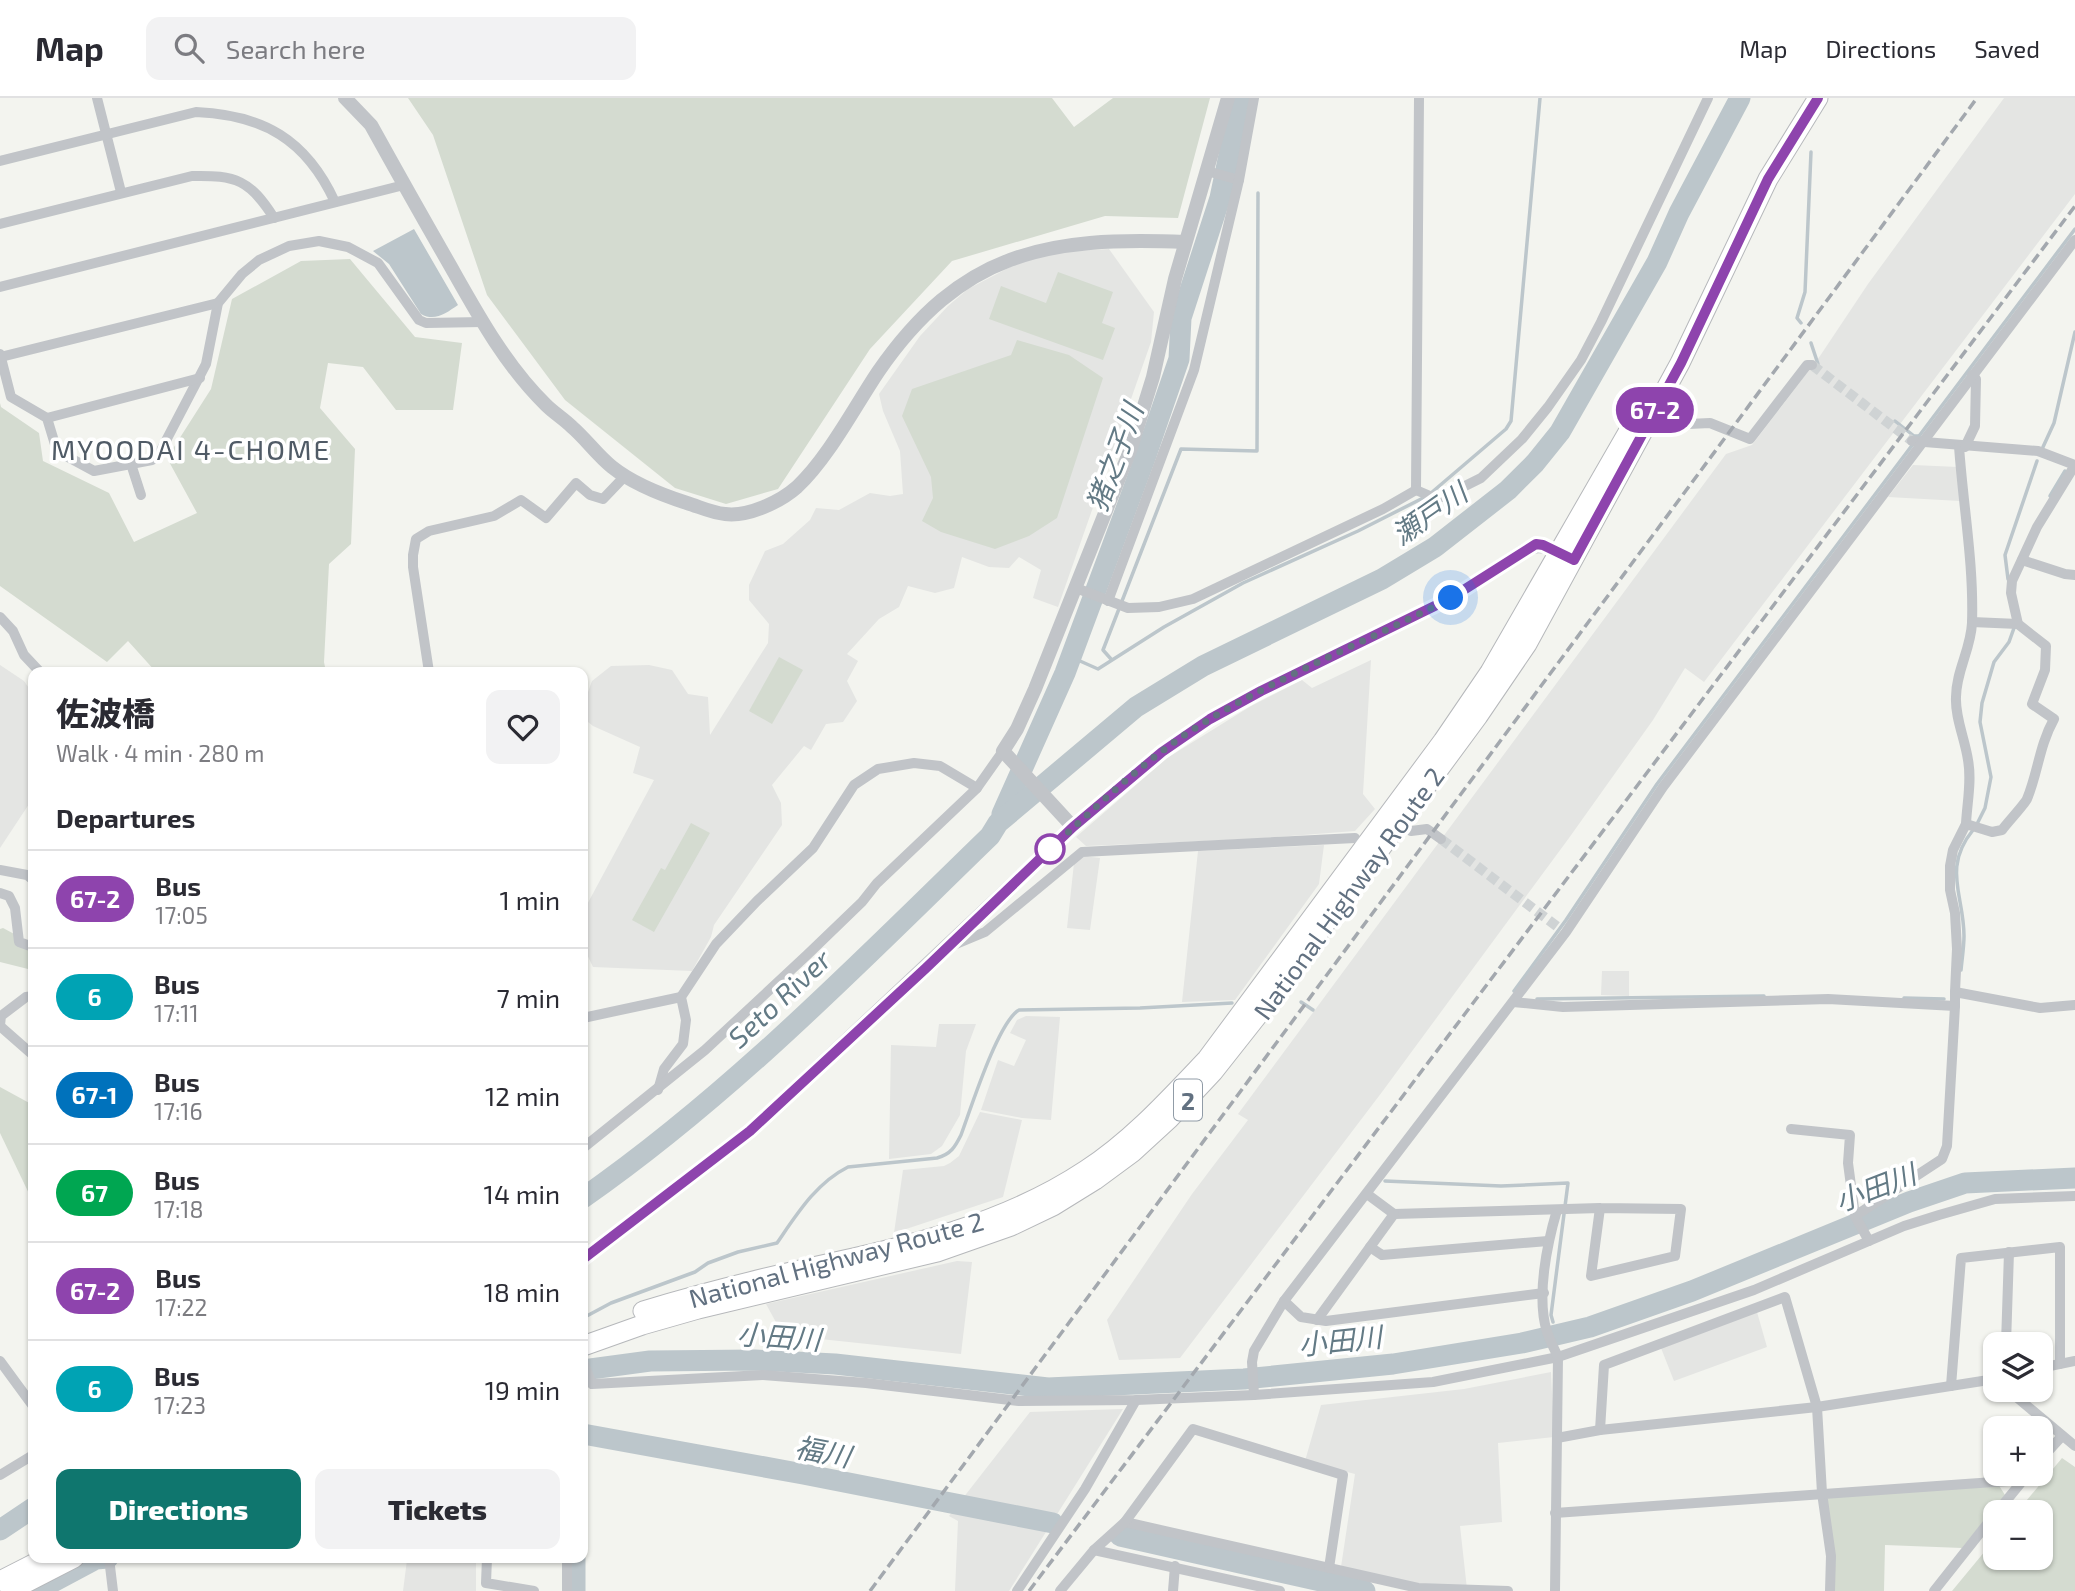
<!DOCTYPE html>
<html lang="en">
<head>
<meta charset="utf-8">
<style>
  body { margin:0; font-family:"Exo 2","Noto Sans JP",sans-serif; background:#f2f2f3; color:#2b2b33; height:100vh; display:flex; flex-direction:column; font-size:26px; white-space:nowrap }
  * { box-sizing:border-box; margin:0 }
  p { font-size:23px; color:#7c7c81 }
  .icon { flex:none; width:38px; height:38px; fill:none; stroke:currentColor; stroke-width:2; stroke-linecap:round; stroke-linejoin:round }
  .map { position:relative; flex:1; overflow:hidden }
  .drawer { position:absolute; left:28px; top:569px; width:560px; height:896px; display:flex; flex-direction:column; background:#fff; border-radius:14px; box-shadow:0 2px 5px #0004 }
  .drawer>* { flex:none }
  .badge { padding:0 14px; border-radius:23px; font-size:24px; line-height:46px }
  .buttons { position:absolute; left:1983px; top:1234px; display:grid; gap:14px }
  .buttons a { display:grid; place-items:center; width:70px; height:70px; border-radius:14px; background:#fff; box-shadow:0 2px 5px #0004; font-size:35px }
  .you { position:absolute; width:35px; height:35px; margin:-18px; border:5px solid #fff; border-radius:50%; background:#1a73e8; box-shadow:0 0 0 10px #1a73e833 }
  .map>.badge { position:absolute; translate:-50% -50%; box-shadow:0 0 0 4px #fff }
  h2 { padding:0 28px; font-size:26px; line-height:63px }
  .round { display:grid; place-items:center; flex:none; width:74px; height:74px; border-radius:14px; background:#f2f2f3 }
  .head { display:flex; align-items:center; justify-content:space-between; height:119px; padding:0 28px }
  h1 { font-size:33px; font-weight:800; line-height:52px }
  .button { display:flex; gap:14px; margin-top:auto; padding:14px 28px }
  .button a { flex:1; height:80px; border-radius:14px; background:#0f766e; color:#fff; font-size:28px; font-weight:800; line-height:80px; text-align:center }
  .button a+a { background:#f2f2f3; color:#2b2b33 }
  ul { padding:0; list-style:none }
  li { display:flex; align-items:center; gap:21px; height:98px; padding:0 28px; border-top:2px solid #e1e1e2 }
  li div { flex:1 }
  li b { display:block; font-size:26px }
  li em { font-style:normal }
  li .badge { min-width:77px; font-weight:700; text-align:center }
  header { display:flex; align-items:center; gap:42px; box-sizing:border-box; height:98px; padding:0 35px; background:#fff; border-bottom:2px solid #e1e1e2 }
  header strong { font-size:33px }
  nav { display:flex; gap:38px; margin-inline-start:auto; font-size:24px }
  .search { width:490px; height:63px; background:#f2f2f3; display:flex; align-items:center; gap:18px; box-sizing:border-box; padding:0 24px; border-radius:14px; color:#7c7c81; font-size:26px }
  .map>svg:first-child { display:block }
  .built { fill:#e4e5e3 }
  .green { fill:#d4dbd0 }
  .water { fill:#bcc6cb }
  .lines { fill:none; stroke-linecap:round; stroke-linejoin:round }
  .stream { stroke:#bcc6cb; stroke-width:3.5 }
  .river { stroke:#bcc6cb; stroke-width:21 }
  .minor-tunnel { stroke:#cfd3d4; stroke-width:10; stroke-dasharray:10 5; stroke-linecap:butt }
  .trunk-casing { stroke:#b6b8bb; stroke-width:21 }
  .minor { stroke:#c1c4c8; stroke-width:10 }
  .tertiary { stroke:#c1c4c8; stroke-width:14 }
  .trunk { stroke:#fff; stroke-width:19 }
  .rail { stroke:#a3a8ae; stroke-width:3.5; stroke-dasharray:10 5; stroke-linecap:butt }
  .line-casing { stroke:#fff; stroke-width:16 }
  .line { stroke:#8e44ad; stroke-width:10 }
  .walk { stroke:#627181; stroke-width:7; stroke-dasharray:0 12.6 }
  .stop-dot { fill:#fff; stroke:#8e44ad; stroke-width:3.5 }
  .labels { text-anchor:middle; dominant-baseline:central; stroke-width:7; stroke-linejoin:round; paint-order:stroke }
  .shield { fill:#fff; stroke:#919ca7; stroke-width:2 }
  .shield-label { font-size:24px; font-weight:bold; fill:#627181 }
  .street-label { font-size:26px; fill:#627181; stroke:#fff }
  .neighbourhood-label { font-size:28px; letter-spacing:2px; fill:#505b66; stroke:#fff }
  .water-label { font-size:28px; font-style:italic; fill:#637a85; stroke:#fff }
</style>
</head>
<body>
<header>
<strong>Map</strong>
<div class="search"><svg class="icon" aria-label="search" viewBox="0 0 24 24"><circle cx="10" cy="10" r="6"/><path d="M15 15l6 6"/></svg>Search here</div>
<nav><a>Map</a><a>Directions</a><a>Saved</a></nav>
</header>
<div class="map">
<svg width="2075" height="1493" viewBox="0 0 2075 1493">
  <rect width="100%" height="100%" fill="#f3f4ef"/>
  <g class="built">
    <path d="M 2004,0 L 2075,0 L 2075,96 L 1704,584 L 1685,570 L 1653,622 L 1569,740 L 1382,994 L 1180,1260 L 1119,1262 L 1107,1222 L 1192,1096 L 1248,1022 L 1238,1016 L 1726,356 L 1752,347 L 1820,258 L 1868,186 Z"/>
    <path d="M 1109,151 L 1154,214 L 1151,244 L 1058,509 L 1033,500 L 1041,472 L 1019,459 L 1009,470 L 989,469 L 962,459 L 954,490 L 935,495 L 908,488 L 899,509 L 879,521 L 847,556 L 858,563 L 847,583 L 857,603 L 843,624 L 826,626 L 811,652 L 804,648 L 772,687 L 781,705 L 782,727 L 714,827 L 711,839 L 692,873 L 593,869 L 583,848 L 583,814 L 654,682 L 633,675 L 640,649 L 593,628 L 583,620 L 583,608 L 592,583 L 611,568 L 649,567 L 672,572 L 688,596 L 708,599 L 710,637 L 768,545 L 769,526 L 749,502 L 749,487 L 765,453 L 783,446 L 810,422 L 816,410 L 839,412 L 870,395 L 890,398 L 903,396 L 900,353 L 883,313 L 879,296 L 920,238 L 948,208 L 968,191 L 1014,167 L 1037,159 L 1071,153 Z"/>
    <path d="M 1913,367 L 1958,369 L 1960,403 L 1888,399 Z"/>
    <path d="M 1371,562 L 1363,696 L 1375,711 L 1355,733 L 1251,741 L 1086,748 L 1076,739 L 1167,660 L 1251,608 L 1302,582 L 1312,590 Z"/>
    <path d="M 0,567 L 24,583 L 33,596 L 33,700 L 0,750 Z"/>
    <path d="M 1324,747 L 1319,786 L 1235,902 L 1182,904 L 1198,753 Z"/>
    <path d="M 1083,758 L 1100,760 L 1090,832 L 1067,830 L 1074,765 Z"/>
    <path d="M 1602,873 L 1629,873 L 1629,898 L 1601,897 Z"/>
    <path d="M 1026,918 L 1060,919 L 1051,1022 L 1022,1020 L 981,1012 L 998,962 L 1014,968 L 1026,942 L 1010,935 L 1017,922 Z"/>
    <path d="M 939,926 L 976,926 L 966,953 L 960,1017 L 942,1048 L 931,1056 L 889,1061 L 891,947 L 936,949 Z"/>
    <path d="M 980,1014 L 1022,1022 L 1003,1099 L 894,1135 L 903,1072 L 944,1068 L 950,1065 L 959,1058 Z"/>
    <path d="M 957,1163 L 972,1164 L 961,1256 L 783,1237 L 766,1206 Z"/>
    <path d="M 1757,1214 L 1767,1249 L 1674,1283 L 1661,1250 Z"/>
    <path d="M 1551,1274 L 1554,1339 L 1498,1345 L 1502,1424 L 1460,1428 L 1467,1491 L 1418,1486 L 1341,1469 L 1355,1376 L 1305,1363 L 1321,1307 L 1464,1291 Z"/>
    <path d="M 1123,1311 L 1009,1493 L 955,1493 L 958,1423 L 949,1418 L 1030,1314 Z"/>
    <path d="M 391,1460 L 476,1460 L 476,1493 L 403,1493 L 407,1462 Z"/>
  </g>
  <g class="green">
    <path d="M 408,0 L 1052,0 L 1074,29 L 1113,0 L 1210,0 L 1178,120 L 1105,118 L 952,163 L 870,251 L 778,391 L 726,406 L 675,390 L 565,302 L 487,197 L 433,37 Z"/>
    <path d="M 350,161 L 415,239 L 462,245 L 453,312 L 396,312 L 363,269 L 328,265 L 320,310 L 355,351 L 351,446 L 329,466 L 324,564 L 326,574 L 156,574 L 128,543 L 107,564 L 0,488 L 0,305 L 1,309 L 39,335 L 43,363 L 109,395 L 134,444 L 197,415 L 167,360 L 211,291 L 232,201 L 301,163 Z"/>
    <path d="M 1058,174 L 1113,194 L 1102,225 L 1115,230 L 1103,262 L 989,221 L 1001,188 L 1046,205 Z"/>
    <path d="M 1017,242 L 1069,257 L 1103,280 L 1057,420 L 1029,438 L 995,451 L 941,434 L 922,423 L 933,400 L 931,379 L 902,318 L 912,291 L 1011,257 Z"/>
    <path d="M 779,559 L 803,572 L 772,626 L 749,613 Z"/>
    <path d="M 691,725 L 710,735 L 654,834 L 632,822 L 661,770 L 665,772 Z"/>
    <path d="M 3,830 L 33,846 L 32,872 L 0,864 L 0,831 Z"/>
    <path d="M 0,989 L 33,1007 L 33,1104 L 0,1035 Z"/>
    <path d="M 2062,1360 L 2075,1369 L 2075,1493 L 1952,1493 L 1995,1441 L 1995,1460 L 2040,1460 L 2040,1414 L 2017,1414 Z"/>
    <path d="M 1998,1386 L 2005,1397 L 1962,1450 L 1885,1447 L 1884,1493 L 1834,1493 L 1827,1401 L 1832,1397 Z"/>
  </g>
  <path class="water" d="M 414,131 L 458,207 C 446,215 435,224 421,216 L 389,166 L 373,153 Z"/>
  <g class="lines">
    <g class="stream">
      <path d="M 1801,225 L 1797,220 L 1805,194 L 1811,54"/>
      <path d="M 1811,245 L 1818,266"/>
      <path d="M 1895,323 L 1914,338 L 1919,338"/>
      <path d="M 2043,349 L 2054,325 L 2075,234"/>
      <path d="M 1431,395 L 1506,331 L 1511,323 L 1540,0"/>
      <path d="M 2050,398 L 2065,373"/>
      <path d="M 2008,481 L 2005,457 L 2037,363"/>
      <path d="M 1071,559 L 1098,571 L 1164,529 L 1243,485 L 1358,433 L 1425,399"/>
      <path d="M 1111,561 L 1103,552 L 1181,351 L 1257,353 L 1258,95"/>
      <path d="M 1977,726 L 1985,710 L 1991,679 L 1980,624 L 1982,605 L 1994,564 L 2009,544 L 2014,530"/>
      <path d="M 1961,872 C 1962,861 1964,849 1964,838 C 1964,797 1942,770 1973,732"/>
      <path d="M 1514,893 L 1566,822 L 1657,686 L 2075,131"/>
      <path d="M 1904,900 L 1944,901"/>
      <path d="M 1537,901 L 1764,898"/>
      <path d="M 1301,904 L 1313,912"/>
      <path d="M 1385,1083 L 1501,1088 L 1568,1085 L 1551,1217 L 1553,1224"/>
      <path d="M 583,1220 L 611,1205 L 695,1174 L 708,1165 L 738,1154 L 777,1145 C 797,1116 816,1085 848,1069 L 937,1060 C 951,1056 955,1049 961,1037 C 971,1010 998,924 1019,912 L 1140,910 L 1232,905"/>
      <path d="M 1557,1232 L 1558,1237"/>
    </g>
    <g class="river">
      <path d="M 1002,716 L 1065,575 L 1145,360 L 1179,261 L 1181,220 L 1220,100 L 1241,0"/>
      <path d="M 583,1100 C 732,996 860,864 990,738 L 998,725 L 1136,609 L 1203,568 L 1382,481 L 1435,449 L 1508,392 L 1535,365 L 1560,334 L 1657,164 L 1679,115 L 1740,0"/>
      <path d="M 583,1272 L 650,1263 L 755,1262 L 835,1266 L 1048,1290 L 1244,1281 L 1393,1266 L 1522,1245 L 1590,1229 L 1692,1193 L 1909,1104 L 1965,1085 L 2075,1080"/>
      <path d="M 583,1336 L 803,1376 L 1053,1425"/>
      <path d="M 0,1432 L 33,1410"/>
      <path d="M 1120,1438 L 1365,1493"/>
      <path d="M 575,1460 L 575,1493"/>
      <path d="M 36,1493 L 96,1461 L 108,1460"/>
    </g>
    <g class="minor-tunnel">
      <path d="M 1812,267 L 1912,343"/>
      <path d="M 1441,741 L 1559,830"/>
    </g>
    <g class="trunk-casing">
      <g id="trunk">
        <path d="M 643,1213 C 699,1196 755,1182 813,1169 C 908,1148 1003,1127 1086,1072 C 1132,1042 1169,1001 1207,961 L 1443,643 L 1490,574 L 1631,329"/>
        <path d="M 583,1248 L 642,1227 L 698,1211 L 937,1154 L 1011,1128 L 1053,1108 L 1095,1082 L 1133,1054 L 1169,1021 L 1213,974 L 1258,917 L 1478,618 L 1527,546 L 1680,265 L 1768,81 L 1818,0"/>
        <path d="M 0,1483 L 45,1460"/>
        <path d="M 10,1493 L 74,1460"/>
      </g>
    </g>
    <g class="minor">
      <path d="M 97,0 L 121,94"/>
      <path d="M 0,63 L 196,14 C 263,17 306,41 335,104"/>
      <path d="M 1207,73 L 1239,82"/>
      <path d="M 0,126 L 192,78 C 236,77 250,82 274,120"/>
      <path d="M 0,189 L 404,87"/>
      <path d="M 0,256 L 11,299 L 47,320 L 57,353 L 94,373 L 152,362 L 159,356 L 206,266 L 218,205 L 242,176 L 259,162 L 289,148 L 319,143 L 348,149 L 378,165 L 419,222 L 426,225 L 482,224"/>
      <path d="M 1,259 L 218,205"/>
      <path d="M 47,320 L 200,280"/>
      <path d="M 1646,328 L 1710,325 L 1750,341 L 1807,267 L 1812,267"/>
      <path d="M 1912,343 L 2038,353 L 2075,367 L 2037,429 L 2012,483 L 2011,495 L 2018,526 L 2046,548 L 2045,572 L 2032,606 L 2054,621 C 2039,648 2038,675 2027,701 C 2024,707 2007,725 2002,732 L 1992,734 L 1966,726 L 1953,752 L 1950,768 L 1950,792 L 1955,815 L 1957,851 L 1955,894"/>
      <path d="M 1959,348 C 1963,407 1974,466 1972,525 C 1971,551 1956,573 1956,599 C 1955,620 1965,641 1968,662 C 1972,683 1967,705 1966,726"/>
      <path d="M 1965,349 L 1975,328 L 1976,281 L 1972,277"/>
      <path d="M 131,366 L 141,397"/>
      <path d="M 1416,392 L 1430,398 L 1443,399 L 1481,380 L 1522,341 L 1548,309 L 1581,262 L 1601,224 L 1708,0"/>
      <path d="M 1416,392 L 1419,0"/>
      <path d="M 2022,462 L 2065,476 L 2075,477"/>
      <path d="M 1076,490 L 1128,510 L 1159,509 L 1193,501 L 1383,411 L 1416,392"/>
      <path d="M 1108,503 L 1194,272 L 1239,82 L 1254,0"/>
      <path d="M 0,519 L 13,533 L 24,557 L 40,574"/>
      <path d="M 1972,524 L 2018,526"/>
      <path d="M 429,574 L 413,469 L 413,457 L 416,441 L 429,433 L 494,418 L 521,402 L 546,420 L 576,385 L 590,397 L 603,401 L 625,378"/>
      <path d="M 1411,733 L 1427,731 L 1441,741"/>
      <path d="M 0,772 L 27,777 L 33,782"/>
      <path d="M 0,795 L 9,798 L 15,810 L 19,844 L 33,849"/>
      <path d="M 949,849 L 985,834 L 1082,754 L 1355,740"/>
      <path d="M 1513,904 L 1563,909 L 1828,901 L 1955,908 L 1955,894 L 2040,910 L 2075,907"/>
      <path d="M 583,920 L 681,899"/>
      <path d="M 0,927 L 1,918 L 26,899 L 33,898"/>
      <path d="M 0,928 L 33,957"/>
      <path d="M 658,992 L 664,971 L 683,946 L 686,922 L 681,899 L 716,846 L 757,803 L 813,750 L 854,687 L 878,671 L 914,665 L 940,668 L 977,690"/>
      <path d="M 1791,1031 L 1850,1037 L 1848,1065 L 1855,1118 L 1869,1143"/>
      <path d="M 583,1050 L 705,952 L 807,857 L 862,804 L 877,785 L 977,690 L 1003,653"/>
      <path d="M 1367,1096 L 1394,1116 L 1600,1110 L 1681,1111 L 1675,1158 L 1591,1178 L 1600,1110"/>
      <path d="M 1855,1118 L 1942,1061 L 1947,1048 L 1955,908"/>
      <path d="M 1370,1149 L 1382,1157 L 1548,1143"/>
      <path d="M 1284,1203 L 1301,1219 L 1326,1223 L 1544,1195"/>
      <path d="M 1317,1222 L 1394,1116"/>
      <path d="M 2006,1246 L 2009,1154"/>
      <path d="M 0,1263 L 33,1308"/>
      <path d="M 583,1264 L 592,1286 L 763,1277 L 866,1285 L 1019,1303 L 1136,1302 L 1254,1297 L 1433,1284 L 1558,1259 L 1754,1192 L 1904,1128 L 1939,1117 L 1995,1101 L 2075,1098"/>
      <path d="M 2040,1270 L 2075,1263"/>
      <path d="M 1951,1288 L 1961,1160 L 2060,1149 L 2060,1266"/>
      <path d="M 2008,1292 L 2075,1348"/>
      <path d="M 1254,1297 L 1252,1264 L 1254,1253 L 1284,1203 L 1566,834 L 1663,689 L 2075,142"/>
      <path d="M 1600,1332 L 1604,1267 L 1785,1199 L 1817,1309 L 1822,1395 L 1831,1458 L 1830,1493"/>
      <path d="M 1557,1340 L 1600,1332 L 1817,1309 L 1995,1281"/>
      <path d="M 2040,1362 L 2062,1338"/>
      <path d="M 0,1377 L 33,1357"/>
      <path d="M 1997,1414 L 2028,1376"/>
      <path d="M 1555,1415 L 2022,1382"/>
      <path d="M 1125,1424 L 1418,1490 L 1508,1493"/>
      <path d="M 1094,1452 L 1280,1493"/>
      <path d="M 109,1460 L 113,1493"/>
      <path d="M 487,1460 L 486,1485 L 534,1493"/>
      <path d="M 567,1493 L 567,1460"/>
      <path d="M 1017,1493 L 1085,1391 L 1136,1302"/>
      <path d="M 1060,1493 L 1094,1452 L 1125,1424 L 1193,1331 L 1343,1377 L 1329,1470"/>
      <path d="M 1173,1493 L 1175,1468"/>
      <path d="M 1555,1493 L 1558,1259 C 1554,1251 1550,1242 1547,1234 C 1536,1199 1547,1146 1557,1112"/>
      <path d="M 1934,1493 L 1995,1416"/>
    </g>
    <g class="tertiary">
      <path d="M 345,0 L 371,27 C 397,74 424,122 451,169 C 478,217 506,268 546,307 C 554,315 564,321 572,329 C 586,341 597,357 612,369 C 632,385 662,397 687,405 C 700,409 712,415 725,416 C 748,419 780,404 797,389 C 828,360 854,310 878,274 C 961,154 1046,138 1185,144"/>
      <path d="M 1073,729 L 1003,653 L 1017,631 L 1035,591 L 1131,350 L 1153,279 L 1175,181 L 1228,0"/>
      <path d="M 583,1161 L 750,1033 L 1073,729 L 1162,654 L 1210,621 L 1261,593 L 1451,500 L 1527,451 C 1541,444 1551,451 1565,458"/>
    </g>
    <use href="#trunk" class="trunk"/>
    <g class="rail">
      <path d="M 870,1493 L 1977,0"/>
      <path d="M 1029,1493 L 2075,108"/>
    </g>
  </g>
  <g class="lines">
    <g class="line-casing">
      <path id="line" d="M 583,1161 L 750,1033 L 926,870 L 1073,729 L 1162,654 L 1210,621 L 1261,593 L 1451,500 L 1536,446 L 1543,447 L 1574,462 L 1681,265 L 1768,81 L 1818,0"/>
    </g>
    <use href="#line" class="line"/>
    <path class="walk" d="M 1050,751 C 1094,711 1139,667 1189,634 C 1271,581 1364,545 1451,500"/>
  </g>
  <circle class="stop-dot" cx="1050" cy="751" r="14"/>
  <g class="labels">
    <rect class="shield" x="1174" y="981.5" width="28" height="41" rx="5"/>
    <g class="shield-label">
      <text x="1188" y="1002">2</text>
    </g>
    <g class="street-label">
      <text transform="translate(1348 795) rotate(-54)">National Highway Route 2</text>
      <text transform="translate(836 1161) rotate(-15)">National Highway Route 2</text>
    </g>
    <g class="neighbourhood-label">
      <text x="191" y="351">MYOODAI 4-CHOME</text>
    </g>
    <g class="water-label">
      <text transform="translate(1114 359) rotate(-70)">猪之子川</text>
      <text transform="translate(1429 415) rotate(-35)">瀬戸川</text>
      <text transform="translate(779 900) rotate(-43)">Seto River</text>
      <text transform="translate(1875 1089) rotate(-21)">小田川</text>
      <text transform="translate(779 1238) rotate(4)">小田川</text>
      <text transform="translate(1340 1242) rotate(-6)">小田川</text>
      <text transform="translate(823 1353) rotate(11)">福川</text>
    </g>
  </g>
</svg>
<div class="buttons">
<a><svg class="icon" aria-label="layers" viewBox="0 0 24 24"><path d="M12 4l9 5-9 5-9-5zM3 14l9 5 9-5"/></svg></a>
<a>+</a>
<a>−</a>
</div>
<div class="you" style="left:1451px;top:500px"></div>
<b class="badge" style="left:1655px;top:312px;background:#8e44ad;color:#fff">67-2</b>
<section class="drawer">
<div class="head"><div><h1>佐波橋</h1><p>Walk · 4 min · 280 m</p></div><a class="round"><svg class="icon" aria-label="heart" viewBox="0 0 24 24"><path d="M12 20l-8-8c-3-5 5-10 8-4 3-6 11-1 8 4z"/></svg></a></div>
<h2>Departures</h2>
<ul>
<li><span class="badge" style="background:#8e44ad;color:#fff">67-2</span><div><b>Bus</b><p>17:05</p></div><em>1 min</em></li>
<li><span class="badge" style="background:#00a3b4;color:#fff">6</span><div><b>Bus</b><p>17:11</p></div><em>7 min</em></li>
<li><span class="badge" style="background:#0072bc;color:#fff">67-1</span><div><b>Bus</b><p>17:16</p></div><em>12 min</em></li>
<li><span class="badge" style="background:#00a651;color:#fff">67</span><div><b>Bus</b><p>17:18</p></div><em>14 min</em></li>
<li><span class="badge" style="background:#8e44ad;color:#fff">67-2</span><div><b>Bus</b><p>17:22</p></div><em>18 min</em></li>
<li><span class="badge" style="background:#00a3b4;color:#fff">6</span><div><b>Bus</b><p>17:23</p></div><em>19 min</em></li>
</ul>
<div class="button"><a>Directions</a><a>Tickets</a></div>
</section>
</div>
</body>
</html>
